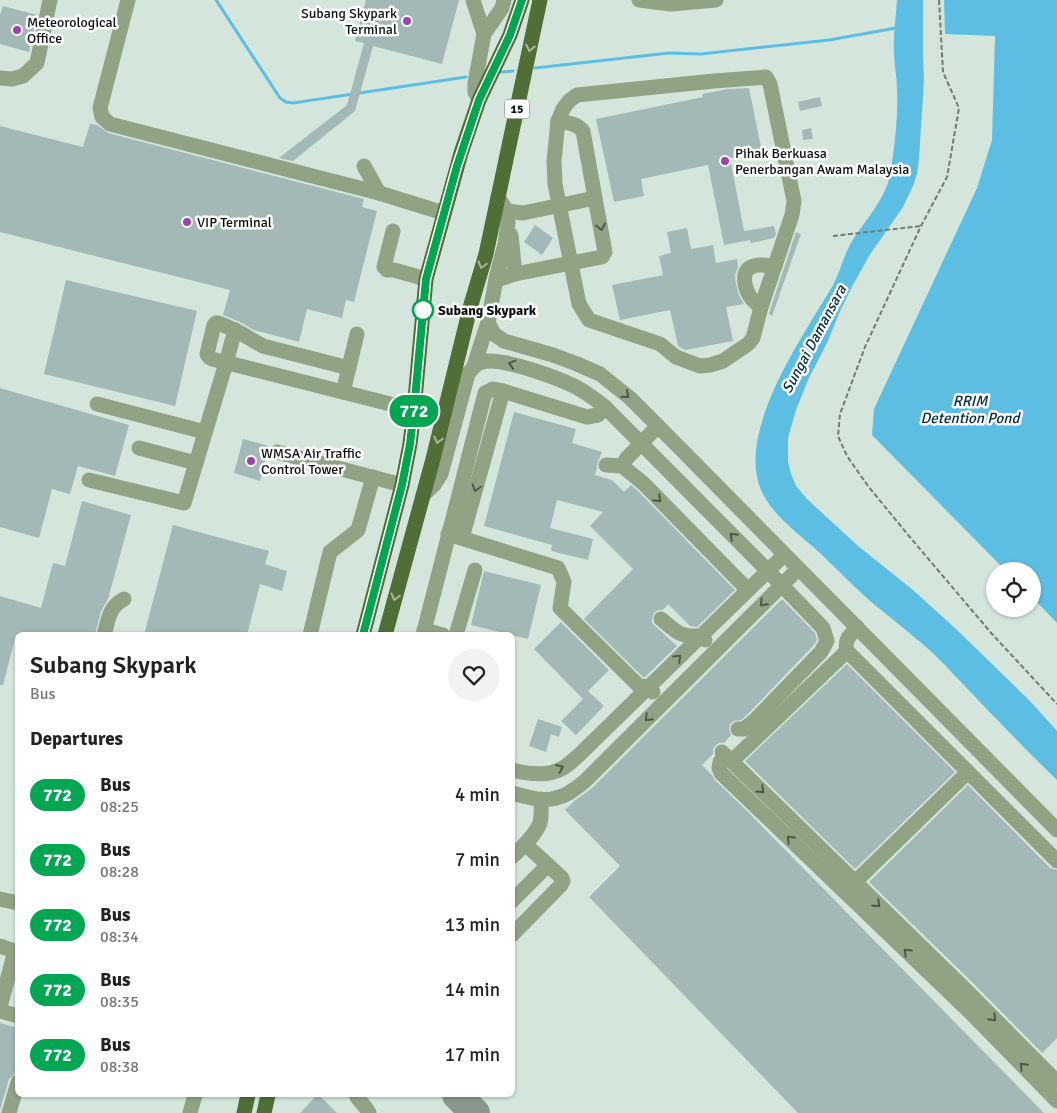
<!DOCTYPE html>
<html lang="en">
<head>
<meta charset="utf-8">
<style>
  body { margin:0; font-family:Signika,sans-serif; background:#f2f2f2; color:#222; height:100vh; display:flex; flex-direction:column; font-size:19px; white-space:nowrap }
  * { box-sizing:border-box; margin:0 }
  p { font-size:16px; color:#767676 }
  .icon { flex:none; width:28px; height:28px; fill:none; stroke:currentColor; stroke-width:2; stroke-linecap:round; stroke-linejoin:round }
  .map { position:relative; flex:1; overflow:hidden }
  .drawer { position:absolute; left:15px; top:632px; width:500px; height:465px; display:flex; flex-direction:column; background:#fff; border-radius:8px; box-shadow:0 1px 4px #0004 }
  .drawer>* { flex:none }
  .badge { padding:0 10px; border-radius:16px; font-size:18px; line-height:32px }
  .controls { position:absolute; left:986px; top:562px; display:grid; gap:10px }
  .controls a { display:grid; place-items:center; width:55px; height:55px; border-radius:50%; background:#fff; box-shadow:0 1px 4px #0004; font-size:25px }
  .map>.badge { position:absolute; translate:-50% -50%; box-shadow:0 0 0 2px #fff }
  h2 { padding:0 15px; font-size:19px; line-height:45px }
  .round { display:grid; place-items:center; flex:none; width:52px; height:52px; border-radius:26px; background:#f2f2f2 }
  .overview { display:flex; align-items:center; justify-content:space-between; height:85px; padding:0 15px }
  h1 { font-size:24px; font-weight:600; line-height:38px }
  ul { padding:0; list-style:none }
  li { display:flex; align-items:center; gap:15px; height:65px; padding:0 15px }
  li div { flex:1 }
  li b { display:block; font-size:19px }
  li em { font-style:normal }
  li .badge { min-width:55px; font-weight:700; text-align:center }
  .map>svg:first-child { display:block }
  .water { fill:#5dbee3 }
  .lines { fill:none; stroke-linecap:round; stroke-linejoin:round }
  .stream { stroke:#5dbee3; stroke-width:3 }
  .taxiway { stroke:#88968e; stroke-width:30 }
  .building { fill:#a4b8b8 }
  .path { stroke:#707c75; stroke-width:2; stroke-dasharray:5 2.5; stroke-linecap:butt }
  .minor { stroke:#91a385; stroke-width:15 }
  .major { stroke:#506e36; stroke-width:15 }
  .oneway { stroke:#a8b69a }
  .oneway2 { stroke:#4e5a49 }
  .line-casing { stroke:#fff; stroke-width:11 }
  .line { stroke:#00a651; stroke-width:8 }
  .poi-dot { fill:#9b43af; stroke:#fff; stroke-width:2 }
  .stop-dot { fill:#fff; stroke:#00a651; stroke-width:2.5 }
  .labels { text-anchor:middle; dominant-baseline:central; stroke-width:5; stroke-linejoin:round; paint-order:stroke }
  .shield { fill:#fff; stroke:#545856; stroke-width:1 }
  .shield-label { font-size:12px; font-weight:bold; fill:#0a100d }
  .poi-label { font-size:14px; fill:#0a100d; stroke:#fff; text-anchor:start }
  .stop-label { font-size:14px; font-weight:bold; fill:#0a100d; stroke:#fff; text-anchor:start }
  .water-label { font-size:15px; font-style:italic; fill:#002e3d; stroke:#fff }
</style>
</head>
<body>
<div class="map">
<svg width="1057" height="1113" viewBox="0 0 1057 1113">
  <rect width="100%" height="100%" fill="#d4e6dc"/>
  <g class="water">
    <path d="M 897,0 L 923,0 L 923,57 L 924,80 L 919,159 L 917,174 L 913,186 L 903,207 L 869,256 L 853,285 L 841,309 L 827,343 L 808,380 L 796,410 L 788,438 L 788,462 L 791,474 L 796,486 L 807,499 L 857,545 L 913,590 L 956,629 L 1030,701 L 1057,731 L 1057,780 C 1024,748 992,715 961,682 C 953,674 946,666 938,658 C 917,638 893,620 870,601 C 853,586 838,570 822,555 C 802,536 772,516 761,490 C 736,431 803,336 832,287 C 840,273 843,257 851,243 C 862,224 878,208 886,188 C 891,177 891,166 893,155 C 896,134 898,111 897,89 C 897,77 894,64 894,52 C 893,34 896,17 897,0 Z"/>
    <path d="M 944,0 L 1057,0 L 1057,623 L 1033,598 L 1032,571 L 1006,571 L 872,435 L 874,409 L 977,188 L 992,140 L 995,36 L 945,34 Z"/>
  </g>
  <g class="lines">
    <g class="stream">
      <path d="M 216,0 L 280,98 L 286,102 L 293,103 L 466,77"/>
      <path d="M 535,68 L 669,53 L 701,54 L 829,40 L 896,28"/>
      <path d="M 501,72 L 513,71"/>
    </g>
    <path class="taxiway" d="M 457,1095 L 475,1113"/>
  </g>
  <g class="building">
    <path d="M 366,0 L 459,0 L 442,64 L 373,46 L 355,111 L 293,161 L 279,158 L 347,105 L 364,43 L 355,41 Z"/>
    <path d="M 3,6 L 37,15 L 29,52 L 0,44 L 0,15 Z"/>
    <path d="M 749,88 L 762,152 L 730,158 L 744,231 L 774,226 L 776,234 L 774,238 L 751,243 L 750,240 L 724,245 L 708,165 L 641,179 L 644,196 L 614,202 L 596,119 L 703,97 L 702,94 L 728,89 Z"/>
    <path d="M 820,97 L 822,106 L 800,111 L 798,102 Z"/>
    <path d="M 90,124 L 97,125 L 108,133 L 364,199 L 362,207 L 377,211 L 354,302 L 346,300 L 342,318 L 307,309 L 299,342 L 254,330 L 240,322 L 223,315 L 230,290 L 0,232 L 0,126 L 83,147 Z"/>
    <path d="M 811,128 L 813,139 L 803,140 L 802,130 Z"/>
    <path d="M 535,225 L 553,238 L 542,255 L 524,242 Z"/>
    <path d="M 687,228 L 691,249 L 713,245 L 716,263 L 737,259 L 738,267 L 735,275 L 736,284 L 739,295 L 744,304 L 726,307 L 733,341 L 685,350 L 678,346 L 670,310 L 620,320 L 612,285 L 663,275 L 659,256 L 671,253 L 667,232 Z"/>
    <path d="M 796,232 L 801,234 L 772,316 L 769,314 L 770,310 Z"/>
    <path d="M 66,280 L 197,311 L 175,406 L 44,374 Z"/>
    <path d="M 0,388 L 129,425 L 115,476 L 78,466 L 70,494 L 52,489 L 39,538 L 0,527 Z"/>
    <path d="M 514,412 L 576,429 L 572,443 L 602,452 L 597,464 L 597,468 L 595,475 L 612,480 L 624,492 L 631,485 L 637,490 L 735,590 L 697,627 L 690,626 L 668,604 L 663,610 L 658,610 L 654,613 L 652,618 L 652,623 L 677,646 L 645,677 L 643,677 L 584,619 L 633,569 L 590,526 L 603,512 L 557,500 L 550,528 L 593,539 L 588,560 L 551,551 L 552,545 L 484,526 Z"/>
    <path d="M 243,439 L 269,446 L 260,481 L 234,473 Z"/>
    <path d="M 82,501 L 131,515 L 108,599 L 101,611 L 95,635 L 16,635 L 3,685 L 0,685 L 0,596 L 41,608 L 53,563 L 65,566 Z"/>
    <path d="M 173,525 L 269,551 L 265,564 L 287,571 L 282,591 L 260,584 L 247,635 L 144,635 Z"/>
    <path d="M 484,571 L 541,585 L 528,639 L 471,625 Z"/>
    <path d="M 782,599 L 815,633 L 817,640 L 813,646 L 747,715 L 741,720 L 734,721 L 730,724 L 729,729 L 731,735 L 724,743 L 719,743 L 716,745 L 713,749 L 713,754 L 702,765 L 712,775 L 715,780 L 748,812 L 1044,1113 L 798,1113 L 589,897 L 620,866 L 565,810 L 574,801 L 591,789 Z"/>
    <path d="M 561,622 L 609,670 L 588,691 L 604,706 L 576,735 L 561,721 L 583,699 L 534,649 Z"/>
    <path d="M 847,664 L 955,772 L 855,869 L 745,761 Z"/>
    <path d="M 538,719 L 562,727 L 559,737 L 551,734 L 546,752 L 529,746 Z"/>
    <path d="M 968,785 L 1050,868 L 1057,870 L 1057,1038 L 1042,1053 L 973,983 L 869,882 Z"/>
    <path d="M 0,1023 L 18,1028 L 18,1059 L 14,1074 L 9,1079 L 0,1110 Z"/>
    <path d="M 317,1095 L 319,1095 L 337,1113 L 300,1113 Z"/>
  </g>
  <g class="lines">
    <g class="path">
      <path d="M 939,0 L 943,72 L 959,108 L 947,177 L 921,226 L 865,347 L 840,414 L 838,436 L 847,456 L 868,486 L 909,536 L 992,634 L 1057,704"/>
      <path d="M 833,236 L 921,226"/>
    </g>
    <g class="minor">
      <path d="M 128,0 L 100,108 L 102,117 L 110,124 L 379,193 L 444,213"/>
      <path d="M 473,0 L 484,34"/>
      <path d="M 639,0 L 671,4 L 716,0"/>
      <path d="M 766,77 L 770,84 L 794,201 L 792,215 L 761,307 L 753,338 L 748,344 L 723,361 L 710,365 L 700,366 L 676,357 L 660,344 L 589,320 L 579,304 L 555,184 L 554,161 L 558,121 L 563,109 L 569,101 L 577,95 L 714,81 Z"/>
      <path d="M 0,78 L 12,79 L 23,76 L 37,63 L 50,0"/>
      <path d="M 479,100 L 475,92 L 475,83 L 484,34 L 502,8 L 504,0"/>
      <path d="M 558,121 C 568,123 576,123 583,131 L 595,198"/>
      <path d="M 364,166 L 379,193"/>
      <path d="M 498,197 L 507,211 L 508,223 L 505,244 L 497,274 L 488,322 L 494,334 L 504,341 L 553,355 L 577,364 L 600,374 L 630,398 L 658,426 L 1057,830"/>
      <path d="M 393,231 L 384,267 L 387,270 L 394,270 L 426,279"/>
      <path d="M 511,235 L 515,274"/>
      <path d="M 496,280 L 515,274 L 602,257 L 605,252 L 595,198 L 523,213 L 507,211"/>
      <path d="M 761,307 C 758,304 754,302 752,299 C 745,291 740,272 751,267 C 758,263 767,266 775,266"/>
      <path d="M 474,366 L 488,322"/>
      <path d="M 349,368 L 263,346 L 235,330 L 218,323 L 216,323 L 214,325 L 207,354 L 209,357 L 212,359 L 414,410"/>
      <path d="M 343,392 L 357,334"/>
      <path d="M 97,404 L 205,432"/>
      <path d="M 139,448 L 196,463"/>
      <path d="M 277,452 L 402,485"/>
      <path d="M 606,465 L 622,466 L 643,483 L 748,590"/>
      <path d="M 622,466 L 627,458 L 658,426"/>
      <path d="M 89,480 L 184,503 L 226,363 L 235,330"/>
      <path d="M 423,495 L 434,485 L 441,474 L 468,374 C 472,369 475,364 482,362 C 501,356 569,381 586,393 C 592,397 599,402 605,407 L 768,571 L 823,628 L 827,641 L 821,652 L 753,722 L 744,729 L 738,729"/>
      <path d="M 448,534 L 558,568 L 564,582 L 560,608 L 639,686 L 649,687 L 653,692"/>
      <path d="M 462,538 L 503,391"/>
      <path d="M 661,619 C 676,631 679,637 700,636 L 705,640"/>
      <path d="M 857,627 C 850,636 844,639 847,651 L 1057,861"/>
      <path d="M 424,630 L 443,635"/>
      <path d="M 104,635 C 109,619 108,608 124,599"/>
      <path d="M 310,635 L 330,552 L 358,530 L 373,477"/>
      <path d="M 423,635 L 485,393 L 493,389 L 503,391 L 587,417 L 598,415 L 605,407"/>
      <path d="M 456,635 L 475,570"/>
      <path d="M 722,752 L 966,990 L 1057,1082"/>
      <path d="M 726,756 L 720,762 L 719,768 L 721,773 L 970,1012 L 1057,1101"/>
      <path d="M 732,761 L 847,651"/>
      <path d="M 512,770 C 528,774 548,777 563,768 C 568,765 573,760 578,756 L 784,555"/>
      <path d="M 512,793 C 527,797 542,802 556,798 C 567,796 576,788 584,782 L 798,569"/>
      <path d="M 525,844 L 548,865"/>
      <path d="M 512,857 C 522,847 535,836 540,823 C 542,815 541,807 541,799"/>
      <path d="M 855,882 L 968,772"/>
      <path d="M 0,899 L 18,903"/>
      <path d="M 512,901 L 548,865 L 562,878 L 563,881 L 561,885 L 512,935"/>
      <path d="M 0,946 L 15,951 L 0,1007"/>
      <path d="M 0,1011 L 18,1016"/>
      <path d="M 356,1095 C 359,1102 366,1106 369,1113"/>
      <path d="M 9,1113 L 18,1082"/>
      <path d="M 190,1113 L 195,1095"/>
    </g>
    <g class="major">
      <path d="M 363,635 L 402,485 L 410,444 L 414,410 L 426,279 L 461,153 L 479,100 L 510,35 L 522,0"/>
      <path d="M 385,635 L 433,459 L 470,308 L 486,254 L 540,0"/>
      <path d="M 244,1113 L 248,1095"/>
      <path d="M 264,1113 L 268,1095"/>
    </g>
  </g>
  <defs><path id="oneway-chevron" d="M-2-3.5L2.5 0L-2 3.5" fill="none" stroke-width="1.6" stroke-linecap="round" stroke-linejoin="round" transform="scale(1.25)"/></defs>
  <g class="oneway">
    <use href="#oneway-chevron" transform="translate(530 48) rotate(102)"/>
    <use href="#oneway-chevron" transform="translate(482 265) rotate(106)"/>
    <use href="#oneway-chevron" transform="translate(438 440) rotate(104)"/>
    <use href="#oneway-chevron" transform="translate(395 597) rotate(105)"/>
  </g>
  <g class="oneway2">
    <use href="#oneway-chevron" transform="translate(601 227) rotate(79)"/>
    <use href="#oneway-chevron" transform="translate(512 364) rotate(-164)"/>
    <use href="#oneway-chevron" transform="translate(626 395) rotate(40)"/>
    <use href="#oneway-chevron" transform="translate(476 488) rotate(106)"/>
    <use href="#oneway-chevron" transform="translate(658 499) rotate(45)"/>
    <use href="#oneway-chevron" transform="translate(733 536) rotate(-135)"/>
    <use href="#oneway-chevron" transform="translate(763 603) rotate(135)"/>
    <use href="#oneway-chevron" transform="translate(678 658) rotate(-44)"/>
    <use href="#oneway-chevron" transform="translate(648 718) rotate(135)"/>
    <use href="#oneway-chevron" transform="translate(560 768) rotate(-24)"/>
    <use href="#oneway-chevron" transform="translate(761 790) rotate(44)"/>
    <use href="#oneway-chevron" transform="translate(790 839) rotate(-136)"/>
    <use href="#oneway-chevron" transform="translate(877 904) rotate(44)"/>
    <use href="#oneway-chevron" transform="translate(907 952) rotate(-136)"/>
    <use href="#oneway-chevron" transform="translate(993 1018) rotate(45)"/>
    <use href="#oneway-chevron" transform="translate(1023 1066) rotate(-134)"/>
  </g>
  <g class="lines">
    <g class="line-casing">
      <path id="line" d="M 363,635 L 402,485 L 410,444 L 414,410 L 426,279 L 457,166 L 479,100 L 510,35 L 522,0"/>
    </g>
    <use href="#line" class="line"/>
  </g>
  <g class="poi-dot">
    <circle cx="407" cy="21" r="5"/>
    <circle cx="17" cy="30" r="5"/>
    <circle cx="725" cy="161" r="5"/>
    <circle cx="187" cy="222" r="5"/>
    <circle cx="251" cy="461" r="5"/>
  </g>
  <circle class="stop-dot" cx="423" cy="310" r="10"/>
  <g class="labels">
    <rect class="shield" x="504.5" y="99.5" width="25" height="19" rx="4"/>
    <g class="shield-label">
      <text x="517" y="109">15</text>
    </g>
    <g class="poi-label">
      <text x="397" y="13" text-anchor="end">Subang Skypark<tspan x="397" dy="16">Terminal</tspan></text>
      <text x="27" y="22">Meteorological<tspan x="27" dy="16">Office</tspan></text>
      <text x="735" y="153">Pihak Berkuasa<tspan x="735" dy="16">Penerbangan Awam Malaysia</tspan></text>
      <text x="197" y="222">VIP Terminal</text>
      <text x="261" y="453">WMSA Air Traffic<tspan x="261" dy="16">Control Tower</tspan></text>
    </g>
    <g class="stop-label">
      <text x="438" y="310">Subang Skypark</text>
    </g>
    <g class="water-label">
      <text transform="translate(814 339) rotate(-62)">Sungai Damansara</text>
      <text x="970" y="401">RRIM<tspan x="970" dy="17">Detention Pond</tspan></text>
    </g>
  </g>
</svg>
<div class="controls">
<a><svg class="icon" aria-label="locate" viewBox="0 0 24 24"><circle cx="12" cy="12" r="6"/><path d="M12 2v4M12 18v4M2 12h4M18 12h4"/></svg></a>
</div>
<b class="badge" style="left:414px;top:411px;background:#00a651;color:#fff">772</b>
<section class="drawer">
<div class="overview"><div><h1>Subang Skypark</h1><p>Bus</p></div><a class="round"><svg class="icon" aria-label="heart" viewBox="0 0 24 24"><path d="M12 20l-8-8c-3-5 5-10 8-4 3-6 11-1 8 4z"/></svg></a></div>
<h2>Departures</h2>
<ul>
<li><span class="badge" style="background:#00a651;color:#fff">772</span><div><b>Bus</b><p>08:25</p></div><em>4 min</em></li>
<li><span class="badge" style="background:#00a651;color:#fff">772</span><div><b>Bus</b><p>08:28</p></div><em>7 min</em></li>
<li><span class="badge" style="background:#00a651;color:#fff">772</span><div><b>Bus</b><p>08:34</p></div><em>13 min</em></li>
<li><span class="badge" style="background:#00a651;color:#fff">772</span><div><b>Bus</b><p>08:35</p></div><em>14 min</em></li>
<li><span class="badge" style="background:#00a651;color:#fff">772</span><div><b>Bus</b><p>08:38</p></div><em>17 min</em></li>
</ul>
</section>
</div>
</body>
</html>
